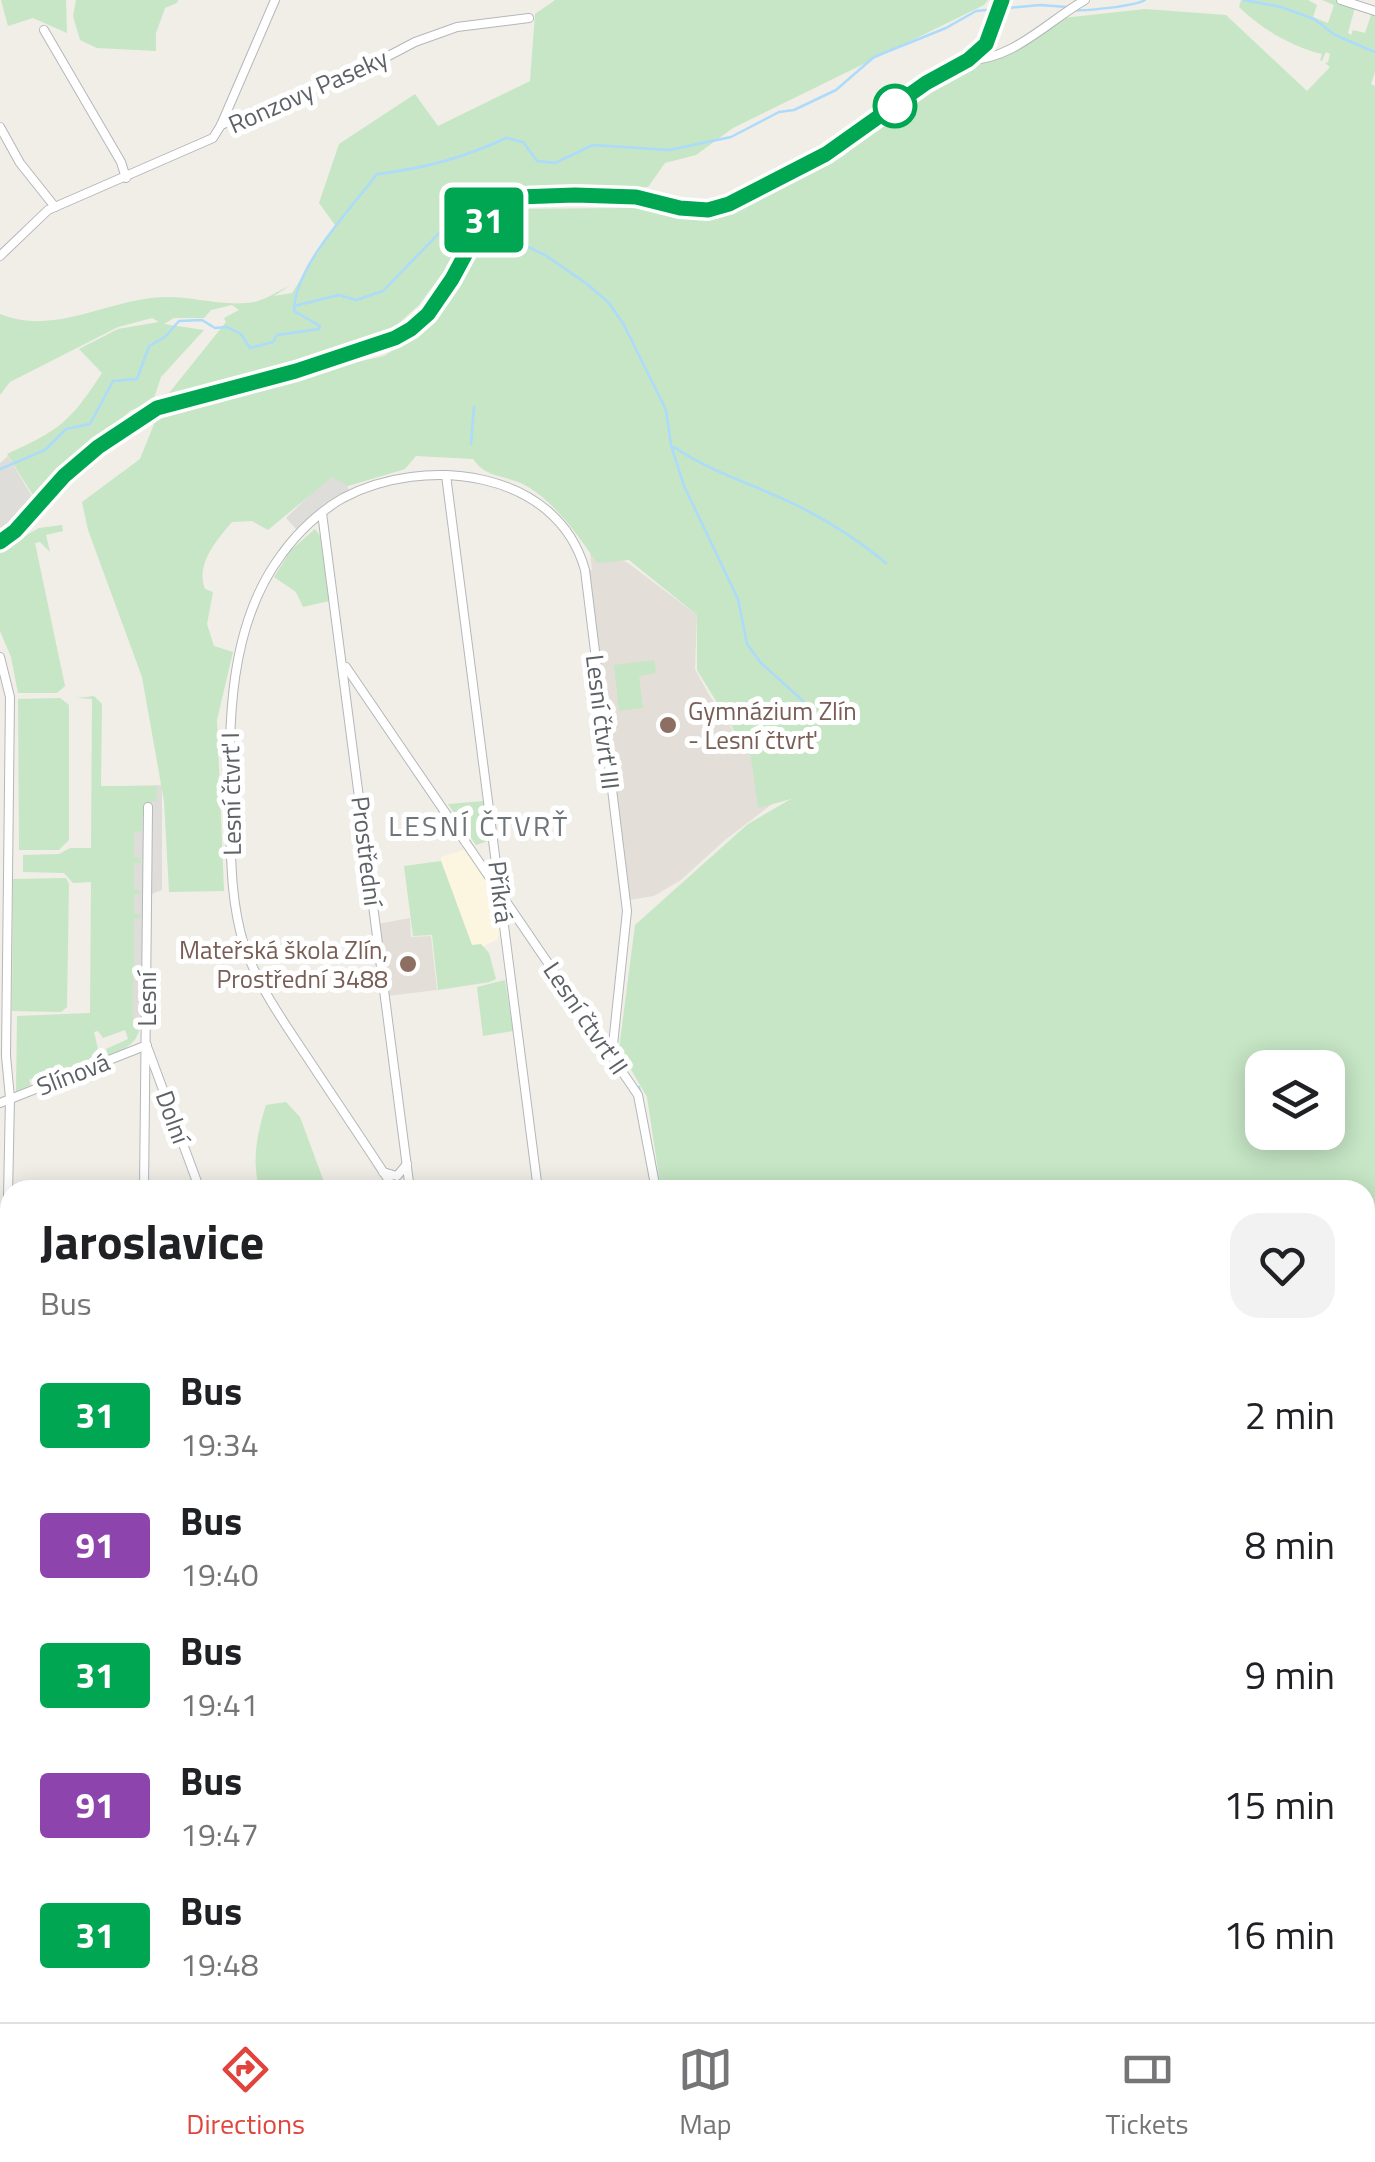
<!DOCTYPE html>
<html lang="en">
<head>
<meta charset="utf-8">
<style>
  body { margin:0; font-family:"Titillium Web",sans-serif; background:#f2f2f2; color:#202124; height:100vh; display:flex; flex-direction:column; font-size:38px; white-space:nowrap }
  * { box-sizing:border-box; margin:0 }
  p { font-size:32px; color:#757577 }
  .icon { flex:none; width:55px; height:55px; fill:none; stroke:currentColor; stroke-width:2; stroke-linecap:round; stroke-linejoin:round }
  .map { position:relative; flex:1; overflow:hidden }
  .sheet { position:absolute; left:0px; top:1180px; width:1375px; height:842px; display:flex; flex-direction:column; background:#fff; border-radius:30px 30px 0 0; box-shadow:0 5px 25px #0003 }
  .sheet>* { flex:none }
  .badge { padding:0 20px; border-radius:8px; font-size:35px; line-height:65px }
  .buttons { position:absolute; left:1245px; top:1050px; display:grid; gap:20px }
  .buttons a { display:grid; place-items:center; width:100px; height:100px; border-radius:20px; background:#fff; box-shadow:0 5px 25px #0003; font-size:50px }
  .map>.badge { position:absolute; translate:-50% -50%; box-shadow:0 0 0 5px #fff }
  .round { display:grid; place-items:center; flex:none; width:105px; height:105px; border-radius:30px; background:#f2f2f2 }
  .headline { display:flex; align-items:center; justify-content:space-between; height:170px; padding:0 40px }
  h1 { font-size:48px; font-weight:700; line-height:75px }
  ul { padding:0; list-style:none }
  li { display:flex; align-items:center; gap:30px; height:130px; padding:0 40px }
  li div { flex:1 }
  li b { display:block; font-size:38px }
  li em { font-style:normal }
  li .badge { min-width:110px; font-weight:700; text-align:center }
  .dock { display:flex; justify-content:space-around; align-items:center; height:140px; border-top:2px solid #e0e0e0; background:#fff; font-size:28px; color:#757577 }
  .dock a { display:grid; justify-items:center; gap:5px }
  .dock .on { color:#e1443c }
  .map>svg:first-child { display:block }
  .commercial { fill:#fcf5df }
  .industrial { fill:#dfddd9 }
  .education { fill:#e3dfd8 }
  .green { fill:#c6e6c5; fill-rule:evenodd }
  .lines { fill:none; stroke-linecap:round; stroke-linejoin:round }
  .stream { stroke:#acdbfb; stroke-width:2.5 }
  .minor-casing { stroke:#b4b7bb; stroke-width:10 }
  .tertiary-casing { stroke:#b4b7bb; stroke-width:12 }
  .primary-casing { stroke:#ebc165; stroke-width:15 }
  .minor { stroke:#fff; stroke-width:8 }
  .tertiary { stroke:#fff; stroke-width:10 }
  .primary { stroke:#fbedb1; stroke-width:12 }
  .line-casing { stroke:#fff; stroke-width:22 }
  .line { stroke:#00a651; stroke-width:15 }
  .stop-dot { fill:#fff; stroke:#00a651; stroke-width:5 }
  .education-dot { fill:#8d6e63; stroke:#fff; stroke-width:4 }
  .labels { text-anchor:middle; dominant-baseline:central; stroke-width:10; stroke-linejoin:round; paint-order:stroke }
  .street-label { font-size:25px; fill:#5e6266; stroke:#fff }
  .education-label { font-size:25px; fill:#785e54; stroke:#fff; text-anchor:start }
  .neighbourhood-label { font-size:28px; letter-spacing:2.5px; fill:#6f7478; stroke:#fff }
</style>
</head>
<body>
<div class="map">
<svg width="1375" height="2022" viewBox="0 0 1375 2022">
  <rect width="100%" height="100%" fill="#f0eee7"/>
  <path class="commercial" d="M 466,849 L 493,893 L 502,928 L 497,940 L 481,947 L 472,945 L 441,861 L 441,857 Z"/>
  <g class="industrial">
    <path d="M 8,456 L 36,503 L 0,535 L 0,463 Z"/>
    <path d="M 337,469 L 349,489 L 313,520 L 297,530 L 286,518 Z"/>
    <path d="M 162,785 L 162,890 L 152,894 L 149,1026 L 141,1027 L 127,1024 L 124,786 Z"/>
  </g>
  <g class="education">
    <path d="M 606,553 L 628,563 L 697,615 L 695,669 L 708,693 L 751,758 L 796,786 L 725,840 L 681,880 L 654,896 L 629,900 L 588,570 L 592,570 L 590,554 Z"/>
    <path d="M 410,918 L 411,937 L 431,936 L 437,990 L 387,996 L 378,924 Z"/>
  </g>
  <g class="green">
    <path d="M 1,0 L 66,0 L 67,33 L 33,18 L 8,26 Z"/>
    <path d="M 76,0 L 178,0 L 177,3 L 165,8 L 156,33 L 156,51 L 97,48 L 80,40 L 73,16 Z"/>
    <path d="M 555,0 L 988,0 L 984,5 L 733,128 L 696,155 L 665,163 L 648,187 L 501,194 L 419,305 L 389,332 L 257,378 L 165,398 L 226,322 L 224,318 L 239,310 L 232,305 L 211,310 L 204,318 L 174,318 L 164,324 L 204,330 L 161,377 L 153,401 L 130,411 L 36,500 L 7,454 C 60,430 70,422 102,373 L 79,349 L 118,329 L 159,322 L 152,318 L 118,327 L 10,382 L 0,395 L 0,314 C 57,337 110,297 168,297 C 195,297 226,307 254,302 C 265,300 278,291 289,286 L 274,296 L 292,293 L 335,225 L 319,203 L 339,144 L 415,94 L 438,126 L 530,81 L 535,14 Z"/>
    <path d="M 1241,0 L 1308,0 L 1317,5 L 1313,17 L 1328,23 L 1334,5 L 1322,0 L 1335,0 L 1355,7 L 1348,33 L 1351,35 L 1353,30 L 1365,33 L 1372,12 L 1375,13 L 1375,72 L 1371,84 L 1375,86 L 1375,2022 L 1345,2022 L 1341,2013 L 1365,2012 L 1365,1190 L 661,1190 L 647,1097 L 619,1049 L 635,925 L 748,824 L 791,799 L 758,808 L 751,758 L 697,670 L 697,615 L 629,560 L 597,563 C 578,535 552,498 521,483 C 502,475 485,477 473,459 L 416,456 L 405,469 L 348,486 L 332,477 L 268,530 L 252,521 L 232,522 C 217,540 195,564 205,589 L 213,592 L 207,624 L 214,646 L 233,652 L 217,720 L 224,891 L 169,892 L 164,801 L 142,677 L 88,530 L 82,502 L 140,459 L 156,419 L 307,373 L 384,356 L 416,335 L 504,209 L 631,208 L 717,215 L 842,157 L 932,82 L 1063,18 L 1145,9 L 1226,15 L 1307,91 L 1330,67 L 1325,63 L 1328,62 L 1330,54 L 1326,52 L 1322,61 L 1320,60 L 1322,54 C 1290,46 1262,29 1239,7 ZM 1262,1068 L 1328,1068 L 1328,1132 L 1262,1132 Z"/>
    <path d="M 79,474 L 18,540 L 39,528 L 62,525 L 63,531 L 46,535 L 50,552 L 40,542 L 35,543 L 65,686 L 57,693 L 18,693 L 11,657 L 0,631 L 0,551 L 33,523 Z"/>
    <path d="M 315,529 L 320,536 L 329,601 L 303,607 L 296,592 L 274,577 L 291,550 Z"/>
    <path d="M 654,660 L 656,673 L 639,676 L 643,708 L 619,711 L 614,665 Z"/>
    <path d="M 94,696 L 102,704 L 101,786 L 157,786 L 157,801 L 152,801 L 152,811 L 142,816 L 142,831 L 134,832 L 134,857 L 141,858 L 141,863 L 134,863 L 134,890 L 141,891 L 141,894 L 134,894 L 134,914 L 141,915 L 141,918 L 134,919 L 134,967 L 141,968 L 133,971 L 133,1021 L 141,1022 C 138,1044 127,1048 108,1055 L 106,1049 L 128,1039 L 125,1030 L 103,1038 L 98,1031 L 94,1032 L 100,1057 L 38,1082 L 35,1077 L 29,1080 L 31,1085 L 16,1091 L 17,1016 L 90,1013 L 91,882 L 73,883 L 64,873 L 23,872 L 23,855 L 59,854 L 70,848 L 91,848 L 92,699 L 77,698 Z"/>
    <path d="M 60,698 L 69,705 L 69,840 L 59,850 L 19,850 L 18,699 Z"/>
    <path d="M 484,801 L 488,841 L 476,845 L 448,804 Z"/>
    <path d="M 441,861 L 472,945 L 481,944 L 489,953 L 496,979 L 490,982 L 438,990 L 432,935 L 413,936 L 404,866 Z"/>
    <path d="M 66,878 L 69,884 L 67,1007 L 61,1012 L 12,1011 L 13,879 Z"/>
    <path d="M 505,980 L 513,1031 L 483,1036 L 477,987 Z"/>
    <path d="M 286,1102 L 300,1117 L 327,1190 L 260,1190 C 251,1162 257,1134 266,1105 Z"/>
    <path d="M 0,1738 L 10,1758 L 10,1859 L 0,1840 Z"/>
    <path d="M 10,1915 L 10,2012 L 140,2013 L 144,2022 L 0,2022 L 0,1920 Z"/>
  </g>
  <g class="lines">
    <g class="stream">
      <path d="M 1244,0 L 1281,7 L 1314,19 L 1335,35 L 1375,52"/>
      <path d="M 1074,10 C 1087,11 1136,6 1145,0"/>
      <path d="M 484,226 L 545,255 L 587,284 L 609,303 L 624,325 L 666,410 L 671,445 L 684,486 L 738,599 L 747,644 L 761,663 L 803,701"/>
      <path d="M 294,306 L 339,295 L 356,300 L 383,291 L 447,225 L 467,220 L 479,224"/>
      <path d="M 471,444 L 474,407"/>
      <path d="M 674,447 C 712,473 753,484 794,504 C 827,520 857,539 886,563"/>
      <path d="M 0,469 L 45,450 L 66,429 L 90,424 L 113,381 L 137,379 L 149,346 L 165,337 L 179,321 L 202,320 L 215,328 L 227,327 L 241,334 L 250,348 L 273,342 L 277,335 L 319,329 L 320,326 L 294,311 C 294,267 350,210 377,174 C 422,169 464,158 506,138 L 523,142 L 537,161 L 555,163 L 593,145 L 669,150 L 731,137 L 779,112 L 794,110 L 836,90 L 874,57 L 946,28 L 976,11 L 1040,5 L 1067,7"/>
      <path d="M 639,1087 L 660,1190"/>
    </g>
    <g class="minor-casing">
      <g id="minor">
        <path d="M 1341,0 L 1375,11"/>
        <path d="M 44,30 L 121,162 L 126,178"/>
        <path d="M 967,60 C 1012,61 1048,21 1085,0"/>
        <path d="M 221,125 L 358,72 L 415,42 L 457,27 L 529,18"/>
        <path d="M 0,127 L 20,163 L 55,207"/>
        <path d="M 0,256 L 48,210 L 213,138 L 221,125 L 275,0"/>
        <path d="M 446,475 L 538,1190"/>
        <path d="M 322,513 L 410,1190"/>
        <path d="M 0,542 L 27,518 L 64,476 L 98,447 L 157,408 L 296,371 L 395,338 L 411,329 L 427,314 L 452,279 L 489,211 L 501,201 L 517,197 L 575,195 L 637,197 L 681,208 L 709,210 L 729,204 L 826,154 L 926,83 L 967,60 L 985,43 L 1002,0"/>
        <path d="M 0,657 L 10,697 L 6,1056 L 10,1098 L 7,1246"/>
        <path d="M 346,667 L 638,1095 L 656,1190"/>
        <path d="M 148,1049 L 200,1190"/>
        <path d="M 0,1103 L 147,1045"/>
        <path d="M 383,1172 L 397,1176 L 407,1164"/>
        <path d="M 144,1190 L 148,807"/>
        <path d="M 395,1190 C 366,1145 336,1101 307,1057 C 283,1021 258,986 244,945 C 231,903 231,861 230,817 C 229,730 226,628 282,554 C 297,533 320,511 343,498 C 424,455 557,469 585,570 L 627,911 L 612,1054"/>
        <path d="M 0,1912 L 10,1907"/>
        <path d="M 400,2012 L 400,2022"/>
        <path d="M 525,2012 L 528,2022"/>
        <path d="M 1337,2012 L 1341,2022"/>
        <path d="M 703,2013 L 863,2012"/>
        <path d="M 978,2014 L 1034,2022"/>
      </g>
    </g>
    <g class="tertiary-casing">
      <g id="tertiary">
        <path d="M 0,1392 L 10,1418"/>
        <path d="M 299,2012 L 304,2022"/>
      </g>
    </g>
    <g class="primary-casing">
      <g id="primary">
        <path d="M 0,1693 L 10,1714"/>
        <path d="M 155,2012 L 160,2022"/>
      </g>
    </g>
    <use href="#minor" class="minor"/>
    <use href="#tertiary" class="tertiary"/>
    <use href="#primary" class="primary"/>
  </g>
  <g class="lines">
    <g class="line-casing">
      <path id="line" d="M 0,542 L 15,531 L 64,476 L 98,447 L 157,408 L 296,371 L 395,338 L 411,329 L 428,314 L 452,279 L 480,227 L 501,201 L 518,197 L 575,195 L 636,197 L 680,208 L 708,210 L 729,204 L 826,154 L 926,83 L 968,60 L 986,44 L 1002,0"/>
    </g>
    <use href="#line" class="line"/>
  </g>
  <circle class="stop-dot" cx="895" cy="106" r="20"/>
  <g class="education-dot">
    <circle cx="668" cy="725" r="10"/>
    <circle cx="408" cy="964" r="10"/>
  </g>
  <g class="labels">
    <g class="street-label">
      <text transform="translate(308 91) rotate(-24)">Ronzovy Paseky</text>
      <text transform="translate(603 722) rotate(83)">Lesní čtvrť III</text>
      <text transform="translate(231 794) rotate(-91)">Lesní čtvrť I</text>
      <text transform="translate(367 851) rotate(83)">Prostřední</text>
      <text transform="translate(501 892) rotate(83)">Příkrá</text>
      <text transform="translate(147 999) rotate(-90)">Lesní</text>
      <text transform="translate(586 1018) rotate(56)">Lesní čtvrť II</text>
      <text transform="translate(73 1074) rotate(-21)">Slínová</text>
      <text transform="translate(173 1117) rotate(70)">Dolní</text>
    </g>
    <g class="education-label">
      <text x="688" y="711">Gymnázium Zlín<tspan x="688" dy="29">- Lesní čtvrť</tspan></text>
      <text x="388" y="950" text-anchor="end">Mateřská škola Zlín,<tspan x="388" dy="29">Prostřední 3488</tspan></text>
    </g>
    <g class="neighbourhood-label">
      <text x="479" y="825">LESNÍ ČTVRŤ</text>
    </g>
  </g>
</svg>
<div class="buttons">
<a><svg class="icon" aria-label="layers" viewBox="0 0 24 24"><path d="M12 4l9 5-9 5-9-5zM3 14l9 5 9-5"/></svg></a>
</div>
<b class="badge" style="left:484px;top:220px;background:#00a651;color:#fff">31</b>
<section class="sheet">
<div class="headline"><div><h1>Jaroslavice</h1><p>Bus</p></div><a class="round"><svg class="icon" aria-label="heart" viewBox="0 0 24 24"><path d="M12 20l-8-8c-3-5 5-10 8-4 3-6 11-1 8 4z"/></svg></a></div>
<ul>
<li><span class="badge" style="background:#00a651;color:#fff">31</span><div><b>Bus</b><p>19:34</p></div><em>2 min</em></li>
<li><span class="badge" style="background:#8e44ad;color:#fff">91</span><div><b>Bus</b><p>19:40</p></div><em>8 min</em></li>
<li><span class="badge" style="background:#00a651;color:#fff">31</span><div><b>Bus</b><p>19:41</p></div><em>9 min</em></li>
<li><span class="badge" style="background:#8e44ad;color:#fff">91</span><div><b>Bus</b><p>19:47</p></div><em>15 min</em></li>
<li><span class="badge" style="background:#00a651;color:#fff">31</span><div><b>Bus</b><p>19:48</p></div><em>16 min</em></li>
</ul>
</section>
</div>
<nav class="dock">
<a class="on"><svg class="icon" aria-label="directions" viewBox="0 0 24 24"><path d="M12 3l9 9-9 9-9-9zM9 14v-3h6M13 9l2 2-2 2"/></svg>Directions</a>
<a><svg class="icon" aria-label="map" viewBox="0 0 24 24"><path d="M3 6l6-2 6 2 6-2v14l-6 2-6-2-6 2zM9 4v14M15 6v14"/></svg>Map</a>
<a><svg class="icon" aria-label="tickets" viewBox="0 0 24 24"><path d="M3 7h18v10H3zM15 7v10"/></svg>Tickets</a>
</nav>
</body>
</html>
